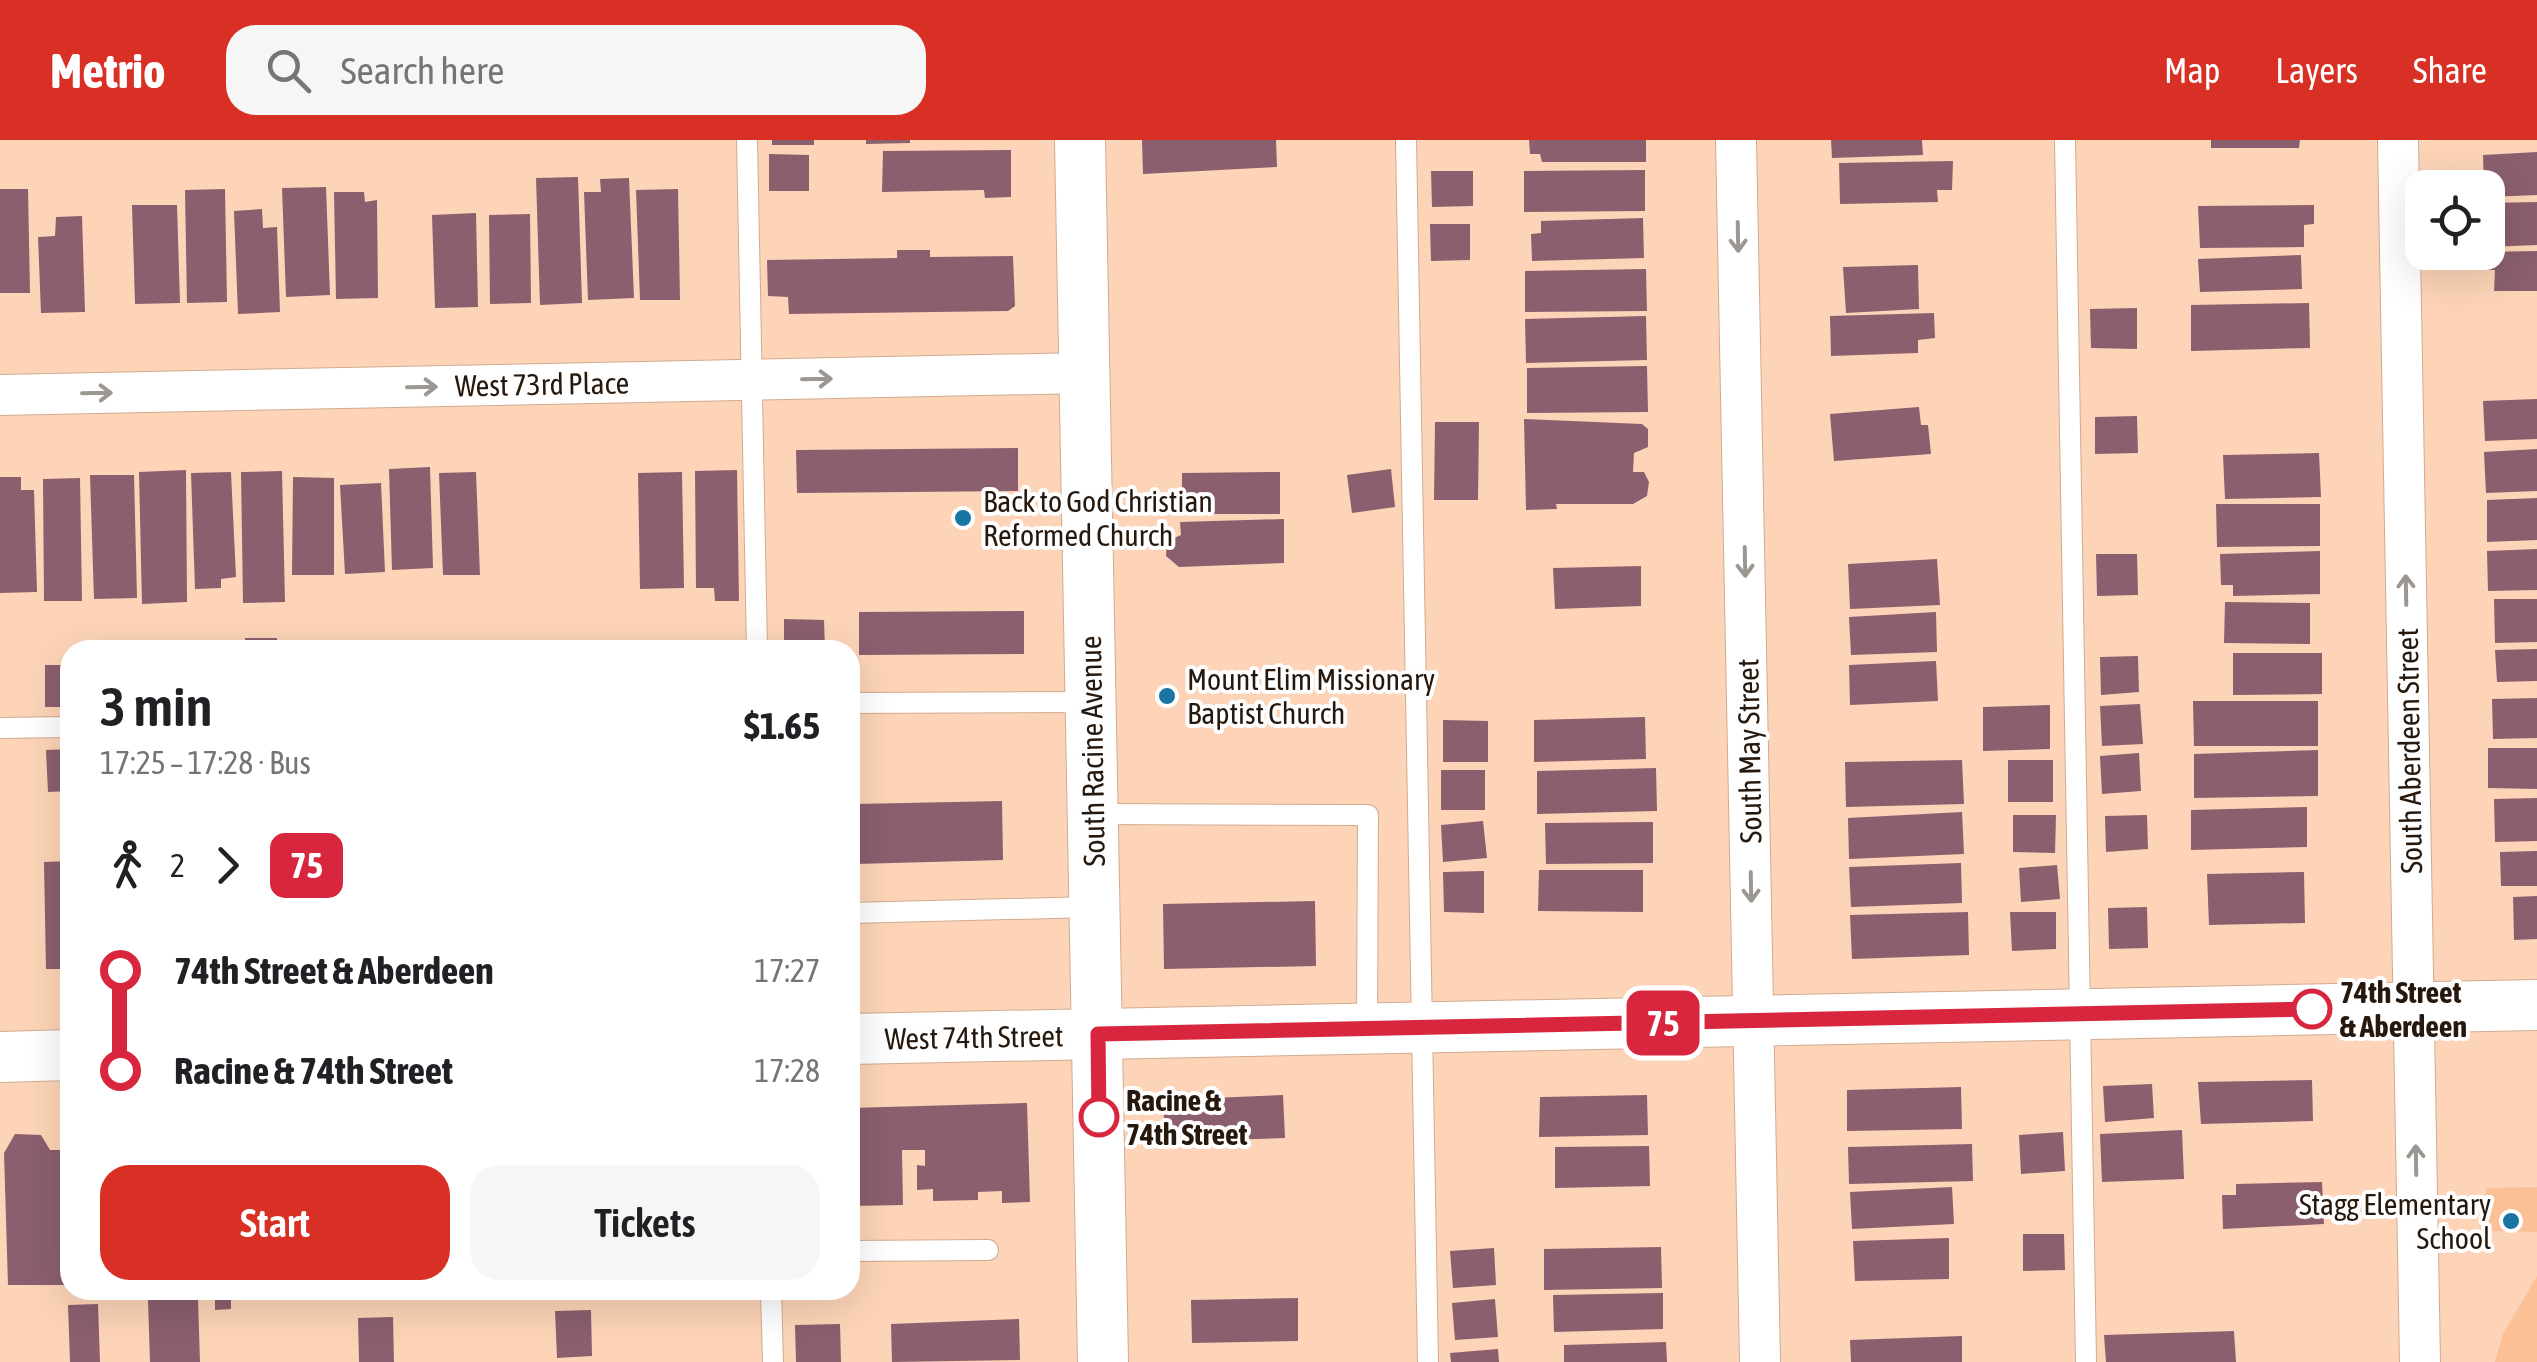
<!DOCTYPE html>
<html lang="en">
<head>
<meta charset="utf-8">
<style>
  body { margin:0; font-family:"Asap Condensed",sans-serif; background:#f6f6f6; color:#202124; height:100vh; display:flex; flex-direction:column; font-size:38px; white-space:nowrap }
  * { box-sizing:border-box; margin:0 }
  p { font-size:32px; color:#757577 }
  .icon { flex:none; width:55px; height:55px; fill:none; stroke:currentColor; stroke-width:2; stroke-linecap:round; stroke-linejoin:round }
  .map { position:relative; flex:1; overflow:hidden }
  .drawer { position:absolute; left:60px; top:500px; width:800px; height:660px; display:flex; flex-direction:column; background:#fff; border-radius:30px; box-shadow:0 10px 40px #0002 }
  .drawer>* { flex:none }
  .badge { padding:0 20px; border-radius:15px; font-size:35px; line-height:65px }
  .controls { position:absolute; left:2405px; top:30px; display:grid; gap:20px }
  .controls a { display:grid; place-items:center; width:100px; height:100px; border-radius:20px; background:#fff; box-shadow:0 10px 40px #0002; font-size:50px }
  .map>.badge { position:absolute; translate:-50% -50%; box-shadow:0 0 0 5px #fff }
  .legs { display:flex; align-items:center; gap:15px; height:110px; padding:0 40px; font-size:32px }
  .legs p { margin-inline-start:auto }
  .overview { display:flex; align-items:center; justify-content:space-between; height:170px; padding:0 40px }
  h1 { font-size:55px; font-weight:600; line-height:75px }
  .action { display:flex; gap:20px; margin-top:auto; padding:20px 40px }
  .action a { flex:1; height:115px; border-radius:30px; background:#d93025; color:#fff; font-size:40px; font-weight:600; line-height:115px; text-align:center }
  .action a+a { background:#f6f6f6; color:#202124 }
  ul { padding:0 40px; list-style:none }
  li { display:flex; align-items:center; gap:35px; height:100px; font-size:38px }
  li i { display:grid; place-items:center; width:15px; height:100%; margin:0 12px; background:currentColor }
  li i::after { content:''; width:25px; height:25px; margin:-12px; border:8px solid; border-radius:50%; background:#fff }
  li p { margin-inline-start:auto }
  li:first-child i { background:linear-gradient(#0000 50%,currentColor 0) }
  li:last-child i { background:linear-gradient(currentColor 50%,#0000 0) }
  header { display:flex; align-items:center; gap:60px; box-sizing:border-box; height:140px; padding:0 50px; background:#d93025; color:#fff }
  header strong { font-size:48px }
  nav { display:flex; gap:55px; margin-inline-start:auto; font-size:35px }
  .search { width:700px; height:90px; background:#f6f6f6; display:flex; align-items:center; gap:25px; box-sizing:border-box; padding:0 35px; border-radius:30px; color:#757577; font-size:38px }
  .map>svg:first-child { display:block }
  .green { fill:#fbc096 }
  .building { fill:#8b5f6e }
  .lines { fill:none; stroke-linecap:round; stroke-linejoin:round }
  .service-casing { stroke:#d2ab8f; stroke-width:22 }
  .minor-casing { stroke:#d2ab8f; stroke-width:42 }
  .tertiary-casing { stroke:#d2ab8f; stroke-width:52 }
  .service { stroke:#fff; stroke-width:20 }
  .minor { stroke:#fff; stroke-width:40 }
  .tertiary { stroke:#fff; stroke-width:50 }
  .oneway { stroke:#9d9792 }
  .line-1-casing { stroke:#fff; stroke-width:22 }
  .line-1 { stroke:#d7263d; stroke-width:15 }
  .poi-dot { fill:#1976a4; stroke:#fefefe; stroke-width:4 }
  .stop-1-dot { fill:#fff; stroke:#d7263d; stroke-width:5 }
  .labels { text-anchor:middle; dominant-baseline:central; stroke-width:8; stroke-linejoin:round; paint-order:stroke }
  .street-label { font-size:30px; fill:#26180d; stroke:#fefefe }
  .poi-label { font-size:30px; fill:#26180d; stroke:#fefefe; text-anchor:start }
  .stop-label { font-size:30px; font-weight:bold; fill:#26180d; stroke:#fefefe; text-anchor:start }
</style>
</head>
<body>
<header>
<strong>Metrio</strong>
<div class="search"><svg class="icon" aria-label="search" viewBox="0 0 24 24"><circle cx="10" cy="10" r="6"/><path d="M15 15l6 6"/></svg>Search here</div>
<nav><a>Map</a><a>Layers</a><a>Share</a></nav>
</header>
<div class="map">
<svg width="2537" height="1222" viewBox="0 0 2537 1222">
  <rect width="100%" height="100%" fill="#fdd4b7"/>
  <g class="green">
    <path d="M 2537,1047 L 2537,1092 L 2487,1091 L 2486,1048 Z"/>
    <path d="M 2537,1136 L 2537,1222 L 2495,1222 L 2503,1194 Z"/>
  </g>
  <g class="building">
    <rect x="772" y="0" width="42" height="5"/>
    <path d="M 866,0 L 910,0 L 910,3 L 866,4 Z"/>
    <path d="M 1142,0 L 1276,0 L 1277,27 L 1143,34 Z"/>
    <path d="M 1529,0 L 1646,0 L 1646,22 L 1542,22 L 1540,14 L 1530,14 Z"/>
    <path d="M 1831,0 L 1922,0 L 1923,15 L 1832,18 Z"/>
    <path d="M 2211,0 L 2300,0 L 2299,8 L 2211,8 Z"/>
    <path d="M 1011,10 L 1011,57 L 985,58 L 984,50 L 882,52 L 883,11 Z"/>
    <path d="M 2537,12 L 2537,55 L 2488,57 L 2488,48 L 2484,48 L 2483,15 Z"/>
    <path d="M 769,14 L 809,15 L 809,51 L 769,51 Z"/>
    <path d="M 1953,21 L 1952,50 L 1937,50 L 1938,62 L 1840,64 L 1839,23 Z"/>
    <path d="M 1645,30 L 1645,71 L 1524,72 L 1524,31 Z"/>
    <path d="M 1431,31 L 1473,31 L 1473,66 L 1432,67 Z"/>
    <path d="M 578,37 L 582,163 L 540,165 L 536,38 Z"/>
    <path d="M 629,38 L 634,158 L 588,160 L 584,52 L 601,52 L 600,39 Z"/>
    <path d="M 326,47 L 330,155 L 286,157 L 282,48 Z"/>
    <path d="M 0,49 L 28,49 L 30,153 L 0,153 Z"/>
    <path d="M 225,49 L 227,162 L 187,163 L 185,50 Z"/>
    <path d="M 678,49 L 680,160 L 640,160 L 636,50 Z"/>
    <path d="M 334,52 L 364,52 L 365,62 L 377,60 L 378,158 L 336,159 Z"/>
    <path d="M 2537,62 L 2537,105 L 2488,107 L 2488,63 Z"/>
    <path d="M 132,65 L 177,65 L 180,163 L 135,164 Z"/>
    <path d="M 2314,65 L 2314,84 L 2304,85 L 2304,107 L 2200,108 L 2198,66 Z"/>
    <path d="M 262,69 L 263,88 L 277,87 L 280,172 L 238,174 L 234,71 Z"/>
    <path d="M 476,73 L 478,167 L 435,168 L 432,75 Z"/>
    <path d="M 530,74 L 531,163 L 490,164 L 489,75 Z"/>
    <path d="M 82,76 L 85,172 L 41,173 L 38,97 L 55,96 L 56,77 Z"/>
    <path d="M 1643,78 L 1644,118 L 1532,121 L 1531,94 L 1541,93 L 1541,81 Z"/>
    <path d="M 1430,84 L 1470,84 L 1470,120 L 1431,121 Z"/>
    <path d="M 897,110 L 930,110 L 930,117 L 1013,116 L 1015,166 L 1008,171 L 789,174 L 788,157 L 768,156 L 767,120 L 897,118 Z"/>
    <path d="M 2537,111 L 2537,151 L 2494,151 L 2495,130 L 2482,130 L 2482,112 Z"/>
    <path d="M 2301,115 L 2302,149 L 2200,152 L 2198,119 Z"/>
    <path d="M 1918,125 L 1919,169 L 1846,173 L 1843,127 Z"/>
    <path d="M 1646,129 L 1647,171 L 1525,172 L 1525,131 Z"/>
    <path d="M 2309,163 L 2310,208 L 2191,211 L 2191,165 Z"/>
    <path d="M 2137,168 L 2137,209 L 2091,208 L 2090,169 Z"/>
    <path d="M 1934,173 L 1935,198 L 1918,200 L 1918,213 L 1831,216 L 1830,176 Z"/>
    <path d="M 1646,176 L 1647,220 L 1526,223 L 1525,179 Z"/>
    <path d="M 1647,226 L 1648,272 L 1527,273 L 1527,228 Z"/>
    <path d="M 2537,259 L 2537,299 L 2485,301 L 2483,261 Z"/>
    <path d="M 1919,267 L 1921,285 L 1928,285 L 1931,314 L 1834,321 L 1830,274 Z"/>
    <path d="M 2137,276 L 2138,313 L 2095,314 L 2095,277 Z"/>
    <path d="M 1524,279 L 1642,284 L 1648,289 L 1648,307 L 1634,313 L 1633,332 L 1644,332 L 1649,342 L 1647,356 L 1633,364 L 1556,364 L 1557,369 L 1526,370 Z"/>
    <path d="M 1435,282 L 1479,282 L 1478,360 L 1434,360 Z"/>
    <path d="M 1018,308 L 1018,351 L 797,353 L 796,310 Z"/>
    <path d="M 2537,309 L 2537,351 L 2486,353 L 2484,312 Z"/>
    <path d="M 2319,313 L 2321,357 L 2225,359 L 2223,315 Z"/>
    <path d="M 430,327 L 433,428 L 392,430 L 389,329 Z"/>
    <path d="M 1391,329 L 1395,367 L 1352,373 L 1347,335 Z"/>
    <path d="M 186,330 L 187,462 L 142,464 L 139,332 Z"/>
    <path d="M 737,330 L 739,461 L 715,461 L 714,448 L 696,448 L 695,331 Z"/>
    <path d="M 282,331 L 285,462 L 243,463 L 241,332 Z"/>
    <path d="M 231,332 L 236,437 L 221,439 L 221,448 L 195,449 L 191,333 Z"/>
    <path d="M 476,332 L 480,435 L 443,435 L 439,333 Z"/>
    <path d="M 682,332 L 684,448 L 640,449 L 638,333 Z"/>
    <path d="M 1280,332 L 1280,374 L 1183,374 L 1173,369 L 1173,355 L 1182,350 L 1182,333 Z"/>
    <path d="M 90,335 L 134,335 L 137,458 L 94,459 Z"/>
    <path d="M 0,337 L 21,337 L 21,350 L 34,350 L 37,452 L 0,453 Z"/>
    <path d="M 293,337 L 334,338 L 334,435 L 292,435 Z"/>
    <path d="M 80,338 L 82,461 L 44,461 L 43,339 Z"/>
    <path d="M 381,343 L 385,432 L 345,434 L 340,345 Z"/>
    <path d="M 2537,358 L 2537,400 L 2487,402 L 2487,360 Z"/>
    <path d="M 2216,364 L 2320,364 L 2320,406 L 2217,407 Z"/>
    <path d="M 1284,379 L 1284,423 L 1179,427 L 1166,416 L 1167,401 L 1181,395 L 1180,382 Z"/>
    <path d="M 2537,409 L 2537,450 L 2488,451 L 2487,411 Z"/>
    <path d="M 2320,411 L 2320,454 L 2233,456 L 2233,445 L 2221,445 L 2220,414 Z"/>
    <path d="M 2096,414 L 2137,414 L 2138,455 L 2097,456 Z"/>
    <path d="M 1937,419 L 1940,465 L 1850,469 L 1848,424 Z"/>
    <path d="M 1641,426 L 1641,466 L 1555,469 L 1553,428 Z"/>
    <path d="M 2494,459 L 2537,459 L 2537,502 L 2495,503 Z"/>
    <path d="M 2225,462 L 2310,463 L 2310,504 L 2224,503 Z"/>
    <path d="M 1024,471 L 1024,514 L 859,515 L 859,472 Z"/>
    <path d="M 1936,472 L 1937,512 L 1851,515 L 1849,477 Z"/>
    <path d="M 784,479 L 824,480 L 825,510 L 784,510 Z"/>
    <rect x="245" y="498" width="32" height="12"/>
    <path d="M 683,505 L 683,510 L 645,510 L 645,506 Z"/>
    <path d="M 2537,509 L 2537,541 L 2497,542 L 2495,510 Z"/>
    <path d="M 2233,513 L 2322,513 L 2322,554 L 2233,555 Z"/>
    <path d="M 2138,516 L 2139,552 L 2101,555 L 2100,517 Z"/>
    <path d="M 1936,521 L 1938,561 L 1850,565 L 1849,525 Z"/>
    <rect x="45" y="525" width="25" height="42"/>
    <path d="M 2537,558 L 2537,598 L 2493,599 L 2492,559 Z"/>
    <path d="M 2193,561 L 2318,561 L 2318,606 L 2194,606 Z"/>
    <path d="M 2140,564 L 2143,604 L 2102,606 L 2100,566 Z"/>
    <path d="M 2050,565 L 2050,609 L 1983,611 L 1983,567 Z"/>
    <path d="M 1645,577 L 1646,619 L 1534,622 L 1534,580 Z"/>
    <path d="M 1443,580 L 1488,581 L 1488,622 L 1443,622 Z"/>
    <path d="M 2488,608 L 2537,608 L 2537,649 L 2488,648 Z"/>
    <path d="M 70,609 L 70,651 L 48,652 L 46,610 Z"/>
    <path d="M 2318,610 L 2318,656 L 2194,658 L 2194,614 Z"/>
    <path d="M 2139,613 L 2141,651 L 2102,654 L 2100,616 Z"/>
    <path d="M 1962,620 L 1964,664 L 1846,667 L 1845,622 Z"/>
    <rect x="2008" y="620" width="45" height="42"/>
    <path d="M 1656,628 L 1657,671 L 1537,674 L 1537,631 Z"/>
    <rect x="1441" y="630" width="44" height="40"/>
    <path d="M 2537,658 L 2537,701 L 2495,702 L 2494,659 Z"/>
    <path d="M 1002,661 L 1003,720 L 856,724 L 855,664 Z"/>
    <path d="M 2307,667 L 2307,707 L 2191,710 L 2191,670 Z"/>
    <path d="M 1962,672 L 1964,714 L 1849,719 L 1848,678 Z"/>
    <path d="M 2013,675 L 2056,675 L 2055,713 L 2013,712 Z"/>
    <path d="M 2147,675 L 2148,709 L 2106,712 L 2105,676 Z"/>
    <path d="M 1483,681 L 1487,718 L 1443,722 L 1441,685 Z"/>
    <path d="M 1653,682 L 1653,723 L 1546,724 L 1545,683 Z"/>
    <path d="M 2537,711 L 2537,746 L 2501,746 L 2500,712 Z"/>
    <path d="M 70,721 L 70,829 L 46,829 L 44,722 Z"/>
    <path d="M 1961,723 L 1962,763 L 1851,767 L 1849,727 Z"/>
    <path d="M 2057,725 L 2060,759 L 2021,762 L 2019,728 Z"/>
    <path d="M 1539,730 L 1643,730 L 1643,772 L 1538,771 Z"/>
    <path d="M 1484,731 L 1484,773 L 1444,772 L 1443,732 Z"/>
    <path d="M 2304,732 L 2305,783 L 2209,785 L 2207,734 Z"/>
    <path d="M 2537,756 L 2537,799 L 2514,800 L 2513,757 Z"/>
    <path d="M 1315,761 L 1316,826 L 1164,829 L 1163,764 Z"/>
    <path d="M 2147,767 L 2148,808 L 2109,809 L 2108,768 Z"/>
    <path d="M 1968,772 L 1969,815 L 1852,819 L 1850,775 Z"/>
    <path d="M 2010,772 L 2056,772 L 2056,809 L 2012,811 Z"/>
    <path d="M 2312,940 L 2313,981 L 2201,984 L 2198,942 Z"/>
    <path d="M 2152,944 L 2154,978 L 2105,982 L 2103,946 Z"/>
    <path d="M 1961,947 L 1962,989 L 1847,991 L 1847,950 Z"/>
    <path d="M 1283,955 L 1285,998 L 1165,1002 L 1163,960 Z"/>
    <path d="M 1647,955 L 1648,995 L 1539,997 L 1540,957 Z"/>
    <path d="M 1027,963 L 1030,1062 L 1002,1063 L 1002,1051 L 978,1052 L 978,1060 L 933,1061 L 933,1049 L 917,1050 L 917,1025 L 925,1026 L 925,1010 L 902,1010 L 903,1065 L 850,1066 L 850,968 Z"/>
    <path d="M 2182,990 L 2184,1039 L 2102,1042 L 2100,994 Z"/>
    <path d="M 2063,992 L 2065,1031 L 2021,1034 L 2019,995 Z"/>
    <path d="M 15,994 L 41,995 L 50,1010 L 62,1010 L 63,1032 L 69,1039 L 70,1054 L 70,1063 L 63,1068 L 65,1145 L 8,1145 L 4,1013 Z"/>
    <path d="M 1972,1004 L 1973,1041 L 1849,1044 L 1848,1007 Z"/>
    <path d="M 1649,1006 L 1650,1046 L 1555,1048 L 1555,1007 Z"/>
    <path d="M 2322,1042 L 2324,1084 L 2223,1089 L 2222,1055 L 2236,1055 L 2236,1044 Z"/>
    <path d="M 1952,1047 L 1954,1084 L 1852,1089 L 1850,1052 Z"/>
    <path d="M 2023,1094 L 2064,1094 L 2065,1130 L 2023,1131 Z"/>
    <path d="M 1949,1098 L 1949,1139 L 1855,1141 L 1853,1101 Z"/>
    <path d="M 1661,1107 L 1662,1148 L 1544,1150 L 1544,1109 Z"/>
    <path d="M 1494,1108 L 1496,1145 L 1453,1148 L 1450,1111 Z"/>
    <path d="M 215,1150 L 231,1150 L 231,1169 L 215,1170 Z"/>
    <path d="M 1663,1153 L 1663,1189 L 1554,1192 L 1553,1155 Z"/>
    <path d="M 1298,1158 L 1298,1201 L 1192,1203 L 1191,1160 Z"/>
    <path d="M 198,1159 L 200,1222 L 150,1222 L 148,1160 Z"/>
    <path d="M 1495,1159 L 1498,1197 L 1455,1200 L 1452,1163 Z"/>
    <path d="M 98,1164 L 100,1222 L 70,1222 L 68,1165 Z"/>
    <path d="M 591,1170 L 592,1216 L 557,1218 L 555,1171 Z"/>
    <path d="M 393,1177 L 394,1222 L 359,1222 L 358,1178 Z"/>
    <path d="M 1019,1179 L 1020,1220 L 892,1222 L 891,1184 Z"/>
    <path d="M 840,1184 L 841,1222 L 796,1222 L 795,1185 Z"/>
    <path d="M 2234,1191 L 2236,1222 L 2106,1222 L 2104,1195 Z"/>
    <path d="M 1962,1196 L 1962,1222 L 1851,1222 L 1850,1200 Z"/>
    <path d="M 1666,1202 L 1667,1222 L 1564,1222 L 1564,1205 Z"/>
    <path d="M 1498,1209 L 1499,1222 L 1451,1222 L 1450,1213 Z"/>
  </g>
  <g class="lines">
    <g class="service-casing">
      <g id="service">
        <path d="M 747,0 L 757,510"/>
        <path d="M 1406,0 L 1428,1222"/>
        <path d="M 2065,0 L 2086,1222"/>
        <path d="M 850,563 L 1089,562"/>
        <path d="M 0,588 L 70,587"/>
        <path d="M 1093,674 L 1368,675 L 1367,888"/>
        <path d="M 850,773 L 1093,767"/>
        <path d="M 850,1111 L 988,1110"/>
        <path d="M 771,1150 L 773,1222"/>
      </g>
    </g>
    <g class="minor-casing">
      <g id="minor">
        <path d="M 1736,0 L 1760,1222"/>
        <path d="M 2398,0 L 2420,1222"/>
        <path d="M 0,255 L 1084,233"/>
      </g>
    </g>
    <g class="tertiary-casing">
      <g id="tertiary">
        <path d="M 1080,0 L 1103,1222"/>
        <path d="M 850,899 L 2537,865"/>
        <path d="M 0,917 L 70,915"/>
      </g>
    </g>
    <use href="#service" class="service"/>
    <use href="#minor" class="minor"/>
    <use href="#tertiary" class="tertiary"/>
  </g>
  <defs><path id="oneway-shaft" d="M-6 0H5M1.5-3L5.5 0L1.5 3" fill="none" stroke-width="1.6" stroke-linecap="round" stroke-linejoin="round" transform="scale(2.5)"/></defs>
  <g class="oneway">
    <use href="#oneway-shaft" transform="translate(1738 97) rotate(89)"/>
    <use href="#oneway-shaft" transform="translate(817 239) rotate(-1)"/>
    <use href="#oneway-shaft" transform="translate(422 247) rotate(-1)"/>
    <use href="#oneway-shaft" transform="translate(97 253) rotate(-1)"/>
    <use href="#oneway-shaft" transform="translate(1745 422) rotate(89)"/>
    <use href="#oneway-shaft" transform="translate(2406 450) rotate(-91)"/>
    <use href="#oneway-shaft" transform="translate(1751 747) rotate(89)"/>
    <use href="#oneway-shaft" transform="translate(2416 1020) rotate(-91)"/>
  </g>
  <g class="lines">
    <g class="line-1-casing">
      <path id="line-1" d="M 1099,977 L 1098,894 L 2312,869"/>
    </g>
    <use href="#line-1" class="line-1"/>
  </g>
  <g class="poi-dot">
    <circle cx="963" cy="378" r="10"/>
    <circle cx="1167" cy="556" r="10"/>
    <circle cx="2511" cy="1081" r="10"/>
  </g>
  <g class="stop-1-dot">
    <circle cx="2312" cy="869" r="18"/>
    <circle cx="1099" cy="977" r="18"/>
  </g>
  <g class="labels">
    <g class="street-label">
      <text transform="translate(542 244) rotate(-1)">West 73rd Place</text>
      <text transform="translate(1092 611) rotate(-91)">South Racine Avenue</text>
      <text transform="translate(1749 611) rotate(-91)">South May Street</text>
      <text transform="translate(2409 611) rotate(-91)">South Aberdeen Street</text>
      <text transform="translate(974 897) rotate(-1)">West 74th Street</text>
    </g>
    <g class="poi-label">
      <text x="983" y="361">Back to God Christian<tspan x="983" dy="34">Reformed Church</tspan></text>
      <text x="1187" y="539">Mount Elim Missionary<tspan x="1187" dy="34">Baptist Church</tspan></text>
      <text x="2491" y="1064" text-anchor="end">Stagg Elementary<tspan x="2491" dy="34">School</tspan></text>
    </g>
    <g class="stop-label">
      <text x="2340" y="852">74th Street<tspan x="2340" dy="34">&amp; Aberdeen</tspan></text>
      <text x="1126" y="960">Racine &amp;<tspan x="1126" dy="34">74th Street</tspan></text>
    </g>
  </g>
</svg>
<div class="controls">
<a><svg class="icon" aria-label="locate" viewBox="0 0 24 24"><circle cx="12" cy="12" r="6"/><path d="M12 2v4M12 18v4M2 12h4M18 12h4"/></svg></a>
</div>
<b class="badge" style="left:1663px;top:883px;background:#d7263d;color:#fff">75</b>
<section class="drawer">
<div class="overview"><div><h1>3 min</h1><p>17:25 – 17:28 · Bus</p></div><b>$1.65</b></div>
<div class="legs"><svg class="icon" aria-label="walk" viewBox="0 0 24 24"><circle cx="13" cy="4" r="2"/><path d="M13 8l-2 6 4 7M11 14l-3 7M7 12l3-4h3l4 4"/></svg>2<svg class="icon" aria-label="forward" viewBox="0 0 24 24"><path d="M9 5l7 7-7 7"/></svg><b class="badge" style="background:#d7263d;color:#fff">75</b></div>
<ul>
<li><i style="color:#d7263d"></i><b>74th Street &amp; Aberdeen</b><p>17:27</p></li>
<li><i style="color:#d7263d"></i><b>Racine &amp; 74th Street</b><p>17:28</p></li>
</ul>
<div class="action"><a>Start</a><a>Tickets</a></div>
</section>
</div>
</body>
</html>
